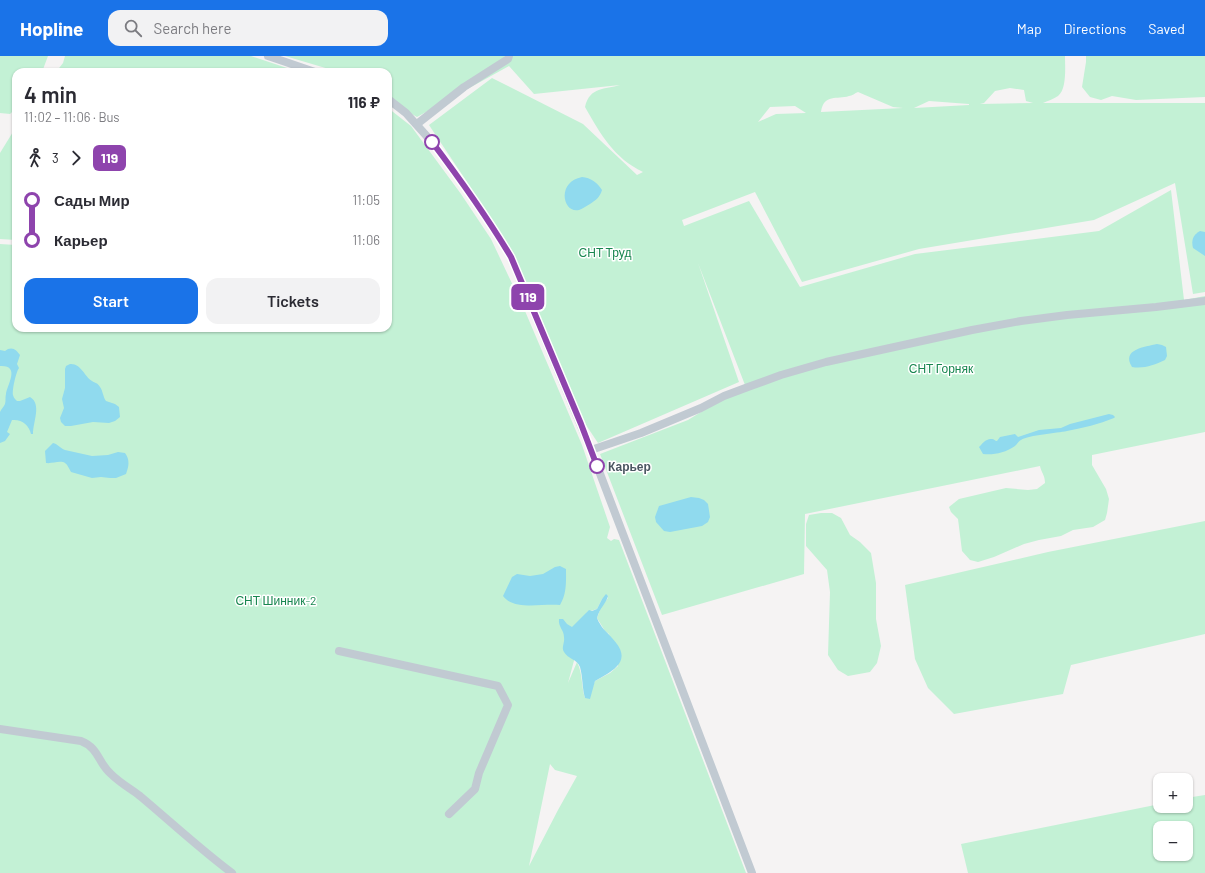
<!DOCTYPE html>
<html lang="en">
<head>
<meta charset="utf-8">
<style>
  body { margin:0; font-family:Barlow,sans-serif; background:#f2f2f3; color:#2b2b33; height:100vh; display:flex; flex-direction:column; font-size:15px; white-space:nowrap }
  * { box-sizing:border-box; margin:0 }
  p { font-size:13px; color:#7c7c81 }
  .icon { flex:none; width:22px; height:22px; fill:none; stroke:currentColor; stroke-width:2; stroke-linecap:round; stroke-linejoin:round }
  .map { position:relative; flex:1; overflow:hidden }
  .details { position:absolute; left:12px; top:12px; width:380px; height:264px; display:flex; flex-direction:column; background:#fff; border-radius:12px; box-shadow:0 1px 3px #0004 }
  .details>* { flex:none }
  .badge { padding:0 8px; border-radius:6px; font-size:14px; line-height:26px }
  .buttons { position:absolute; left:1153px; top:717px; display:grid; gap:8px }
  .buttons a { display:grid; place-items:center; width:40px; height:40px; border-radius:8px; background:#fff; box-shadow:0 1px 3px #0004; font-size:20px }
  .map>.badge { position:absolute; translate:-50% -50%; box-shadow:0 0 0 2px #fff }
  .legs { display:flex; align-items:center; gap:6px; height:44px; padding:0 12px; font-size:13px }
  .legs p { margin-inline-start:auto }
  .summary { display:flex; align-items:center; justify-content:space-between; height:68px; padding:0 12px }
  h1 { font-size:22px; font-weight:600; line-height:30px }
  .cta { display:flex; gap:8px; margin-top:auto; padding:8px 12px }
  .cta a { flex:1; height:46px; border-radius:12px; background:#1a73e8; color:#fff; font-size:16px; font-weight:600; line-height:46px; text-align:center }
  .cta a+a { background:#f2f2f3; color:#2b2b33 }
  ul { padding:0 12px; list-style:none }
  li { display:flex; align-items:center; gap:14px; height:40px; font-size:15px }
  li i { display:grid; place-items:center; width:6px; height:100%; margin:0 5px; background:currentColor }
  li i::after { content:''; width:10px; height:10px; margin:-5px; border:3px solid; border-radius:50%; background:#fff }
  li p { margin-inline-start:auto }
  li:first-child i { background:linear-gradient(#0000 50%,currentColor 0) }
  li:last-child i { background:linear-gradient(currentColor 50%,#0000 0) }
  header { display:flex; align-items:center; gap:24px; box-sizing:border-box; height:56px; padding:0 20px; background:#1a73e8; color:#fff }
  header strong { font-size:19px }
  nav { display:flex; gap:22px; margin-inline-start:auto; font-size:14px }
  .search { width:280px; height:36px; background:#f2f2f3; display:flex; align-items:center; gap:10px; box-sizing:border-box; padding:0 14px; border-radius:12px; color:#7c7c81; font-size:15px }
  .map>svg:first-child { display:block }
  .green { fill:#c3f1d5; fill-rule:evenodd }
  .water { fill:#90daee }
  .lines { fill:none; stroke-linecap:round; stroke-linejoin:round }
  .minor { stroke:#c1cad2; stroke-width:8 }
  .line-1-casing { stroke:#fff; stroke-width:9 }
  .line-1 { stroke:#8e44ad; stroke-width:6 }
  .stop-1-dot { fill:#fff; stroke:#8e44ad; stroke-width:2 }
  .labels { text-anchor:middle; dominant-baseline:central; stroke-width:3; stroke-linejoin:round; paint-order:stroke }
  .park-label { font-size:12px; fill:#17864f; stroke:#fff }
  .stop-label { font-size:12px; font-weight:bold; fill:#4a5661; stroke:#fff; text-anchor:start }
</style>
</head>
<body>
<header>
<strong>Hopline</strong>
<div class="search"><svg class="icon" aria-label="search" viewBox="0 0 24 24"><circle cx="10" cy="10" r="6"/><path d="M15 15l6 6"/></svg>Search here</div>
<nav><a>Map</a><a>Directions</a><a>Saved</a></nav>
</header>
<div class="map">
<svg width="1205" height="817" viewBox="0 0 1205 817">
  <rect width="100%" height="100%" fill="#f5f3f3"/>
  <g class="green">
    <path d="M 0,0 L 48,0 L 42,16 L 16,16 L 16,52 L 10,58 L 0,57 Z"/>
    <path d="M 65,0 L 251,0 L 299,16 L 56,16 L 63,7 Z"/>
    <path d="M 285,0 L 1065,0 C 1065,11 1067,33 1058,40 C 1054,43 1047,45 1043,47 L 1205,47 L 1205,236 L 1193,238 L 1175,127 L 1094,164 L 919,193 L 802,226 L 755,136 L 682,164 L 684,170 L 749,145 L 800,231 L 915,198 L 1099,175 L 1171,134 L 1184,244 L 1205,240 L 1205,376 L 1092,399 L 1092,409 L 1106,433 L 1109,443 L 1107,457 L 1105,464 L 1093,471 L 1073,474 L 1061,480 L 1039,484 L 1024,488 L 994,501 L 978,506 L 970,504 L 962,495 L 958,463 L 951,456 L 949,451 L 959,443 L 1006,432 L 1028,434 L 1037,433 L 1045,427 C 1045,419 1041,416 1040,410 L 805,458 L 804,518 L 662,559 L 600,398 L 688,364 L 745,329 L 698,207 L 739,326 L 598,387 L 582,363 L 509,191 L 489,159 L 429,69 L 492,22 L 583,68 L 637,119 L 643,116 C 614,102 601,79 585,51 C 590,30 605,34 620,29 L 534,38 L 509,10 L 417,61 L 388,44 L 388,16 L 339,16 ZM 1010,32 L 1024,34 L 1026,45 L 1033,47 L 980,48 L 984,47 L 995,35 ZM 858,36 L 893,51 L 903,52 L 821,56 C 824,37 837,44 849,40 C 852,40 855,37 858,36 ZM 929,45 L 969,48 L 969,49 L 914,52 ZM 795,50 L 806,57 L 776,58 L 758,66 L 770,51 Z"/>
    <path d="M 1086,0 L 1205,0 L 1205,41 L 1136,44 L 1112,40 L 1101,44 L 1090,41 L 1082,31 L 1086,6 Z"/>
    <path d="M 388,52 L 411,70 L 461,138 L 491,183 L 525,255 L 582,389 L 610,471 L 607,482 L 611,485 L 614,483 L 619,484 L 746,817 L 0,817 L 0,188 L 16,189 L 16,272 L 388,272 ZM 607,539 L 608,542 L 601,551 L 597,562 L 605,575 L 609,578 L 618,610 L 610,617 L 595,625 L 593,630 L 585,642 C 581,630 583,618 577,606 L 568,627 L 587,556 L 597,553 L 602,543 ZM 550,708 L 555,714 L 577,720 L 558,754 L 529,810 Z"/>
    <path d="M 16,71 L 16,184 L 0,183 L 0,97 Z"/>
    <path d="M 821,457 L 832,457 L 841,462 L 850,479 L 860,486 L 871,497 L 876,527 L 876,563 L 881,590 L 877,607 L 870,616 L 848,620 L 838,614 L 828,599 L 830,536 L 827,514 L 806,490 L 806,468 L 809,459 Z"/>
    <path d="M 1205,465 L 1205,578 L 1071,609 L 1063,638 L 954,658 L 928,632 L 915,603 L 905,529 L 1048,496 Z"/>
    <path d="M 1205,739 L 1205,817 L 968,817 L 961,788 L 1160,748 L 1160,750 L 1186,750 L 1186,742 ZM 1160,772 L 1186,772 L 1186,798 L 1160,798 Z"/>
  </g>
  <g class="water">
    <path d="M 582,121 C 591,122 597,126 602,134 C 600,141 596,144 590,148 C 586,150 582,153 579,154 C 563,158 556,126 582,121 Z"/>
    <path d="M 1200,175 L 1205,176 L 1205,200 L 1193,192 C 1191,184 1193,179 1200,175 Z"/>
    <path d="M 1157,288 L 1162,289 L 1166,291 L 1167,300 L 1165,304 C 1154,309 1144,313 1132,311 C 1121,293 1145,291 1157,288 Z"/>
    <path d="M 8,293 C 14,291 17,295 20,299 L 17,308 L 19,312 C 16,316 12,334 13,339 C 14,342 14,342 17,345 L 20,345 L 30,341 C 42,348 33,366 33,378 L 31,378 C 29,369 22,363 12,364 L 7,376 L 10,378 L 5,385 L 0,387 C 0,381 0,360 0,356 C 1,353 4,351 5,348 C 6,345 5,341 6,338 C 7,329 21,309 0,310 L 0,294 L 5,295 Z"/>
    <path d="M 70,308 C 81,307 84,320 92,325 C 95,327 98,327 100,331 C 103,335 103,341 106,345 L 115,348 L 119,351 L 120,361 L 115,365 L 109,367 L 93,366 L 71,370 L 65,370 L 61,366 L 60,362 L 64,352 L 62,343 L 65,332 L 65,313 L 66,310 Z"/>
    <path d="M 1109,358 L 1113,359 L 1115,361 L 1114,362 C 1099,368 1083,372 1067,375 C 1057,377 1029,379 1021,384 C 1019,385 1017,388 1015,390 C 1005,397 994,399 983,398 L 979,391 C 982,388 986,382 992,383 C 994,383 995,385 997,385 L 1000,381 L 1015,378 L 1018,381 L 1039,374 L 1061,372 L 1070,368 Z"/>
    <path d="M 53,387 C 58,388 60,392 65,394 L 92,400 L 108,399 L 118,396 L 125,397 C 130,404 129,410 126,418 L 116,422 L 110,422 L 101,421 L 92,422 L 71,416 C 69,413 68,409 65,407 C 60,404 52,408 46,407 L 45,395 Z"/>
    <path d="M 691,441 L 699,442 L 704,444 L 708,448 L 710,461 L 708,466 L 702,470 L 670,476 L 664,475 L 656,466 L 655,461 L 659,450 Z"/>
    <path d="M 560,510 L 566,513 C 566,525 567,538 560,549 C 543,547 514,555 503,540 L 512,521 L 517,518 L 530,520 L 543,518 L 555,511 Z"/>
    <path d="M 606,538 L 608,540 C 606,548 600,551 597,562 C 601,572 606,575 612,582 C 634,605 614,614 595,625 L 590,643 L 585,642 C 582,632 583,622 580,611 C 577,603 568,603 564,596 C 561,591 565,587 564,581 C 564,574 558,571 559,563 L 563,563 L 567,568 L 572,571 L 589,554 L 592,555 L 597,553 L 602,543 Z"/>
  </g>
  <g class="lines">
    <g class="minor">
      <path d="M 268,0 L 315,16"/>
      <path d="M 388,43 L 406,57 L 432,86 L 471,139 L 500,183 L 511,201 L 591,394 L 752,817"/>
      <path d="M 417,68 L 464,31 L 508,3 L 509,0"/>
      <path d="M 591,394 L 641,377 L 701,352 L 724,340 L 748,331 L 781,319 L 826,306 L 972,274 L 1021,265 L 1067,259 L 1156,251 L 1205,245"/>
      <path d="M 339,595 L 498,630 L 508,649 L 479,717 L 475,733 L 449,758"/>
      <path d="M 0,673 L 81,685 C 99,692 98,707 111,718 C 120,727 131,733 140,740 C 171,766 200,793 232,817"/>
    </g>
  </g>
  <g class="lines">
    <g class="line-1-casing">
      <path id="line-1" d="M 432,86 C 460,123 487,161 511,201 L 581,368 L 597,410"/>
    </g>
    <use href="#line-1" class="line-1"/>
  </g>
  <g class="stop-1-dot">
    <circle cx="432" cy="86" r="7"/>
    <circle cx="597" cy="410" r="7"/>
  </g>
  <g class="labels">
    <g class="park-label">
      <text x="605" y="196">СНТ Труд</text>
      <text x="941" y="312">СНТ Горняк</text>
      <text x="276" y="544">СНТ Шинник-2</text>
    </g>
    <g class="stop-label">
      <text x="608" y="410">Карьер</text>
    </g>
  </g>
</svg>
<div class="buttons">
<a>+</a>
<a>−</a>
</div>
<b class="badge" style="left:528px;top:241px;background:#8e44ad;color:#fff">119</b>
<section class="details">
<div class="summary"><div><h1>4 min</h1><p>11:02 – 11:06 · Bus</p></div><b>116 ₽</b></div>
<div class="legs"><svg class="icon" aria-label="walk" viewBox="0 0 24 24"><circle cx="13" cy="4" r="2"/><path d="M13 8l-2 6 4 7M11 14l-3 7M7 12l3-4h3l4 4"/></svg>3<svg class="icon" aria-label="forward" viewBox="0 0 24 24"><path d="M9 5l7 7-7 7"/></svg><b class="badge" style="background:#8e44ad;color:#fff">119</b></div>
<ul>
<li><i style="color:#8e44ad"></i><b>Сады Мир</b><p>11:05</p></li>
<li><i style="color:#8e44ad"></i><b>Карьер</b><p>11:06</p></li>
</ul>
<div class="cta"><a>Start</a><a>Tickets</a></div>
</section>
</div>
</body>
</html>
